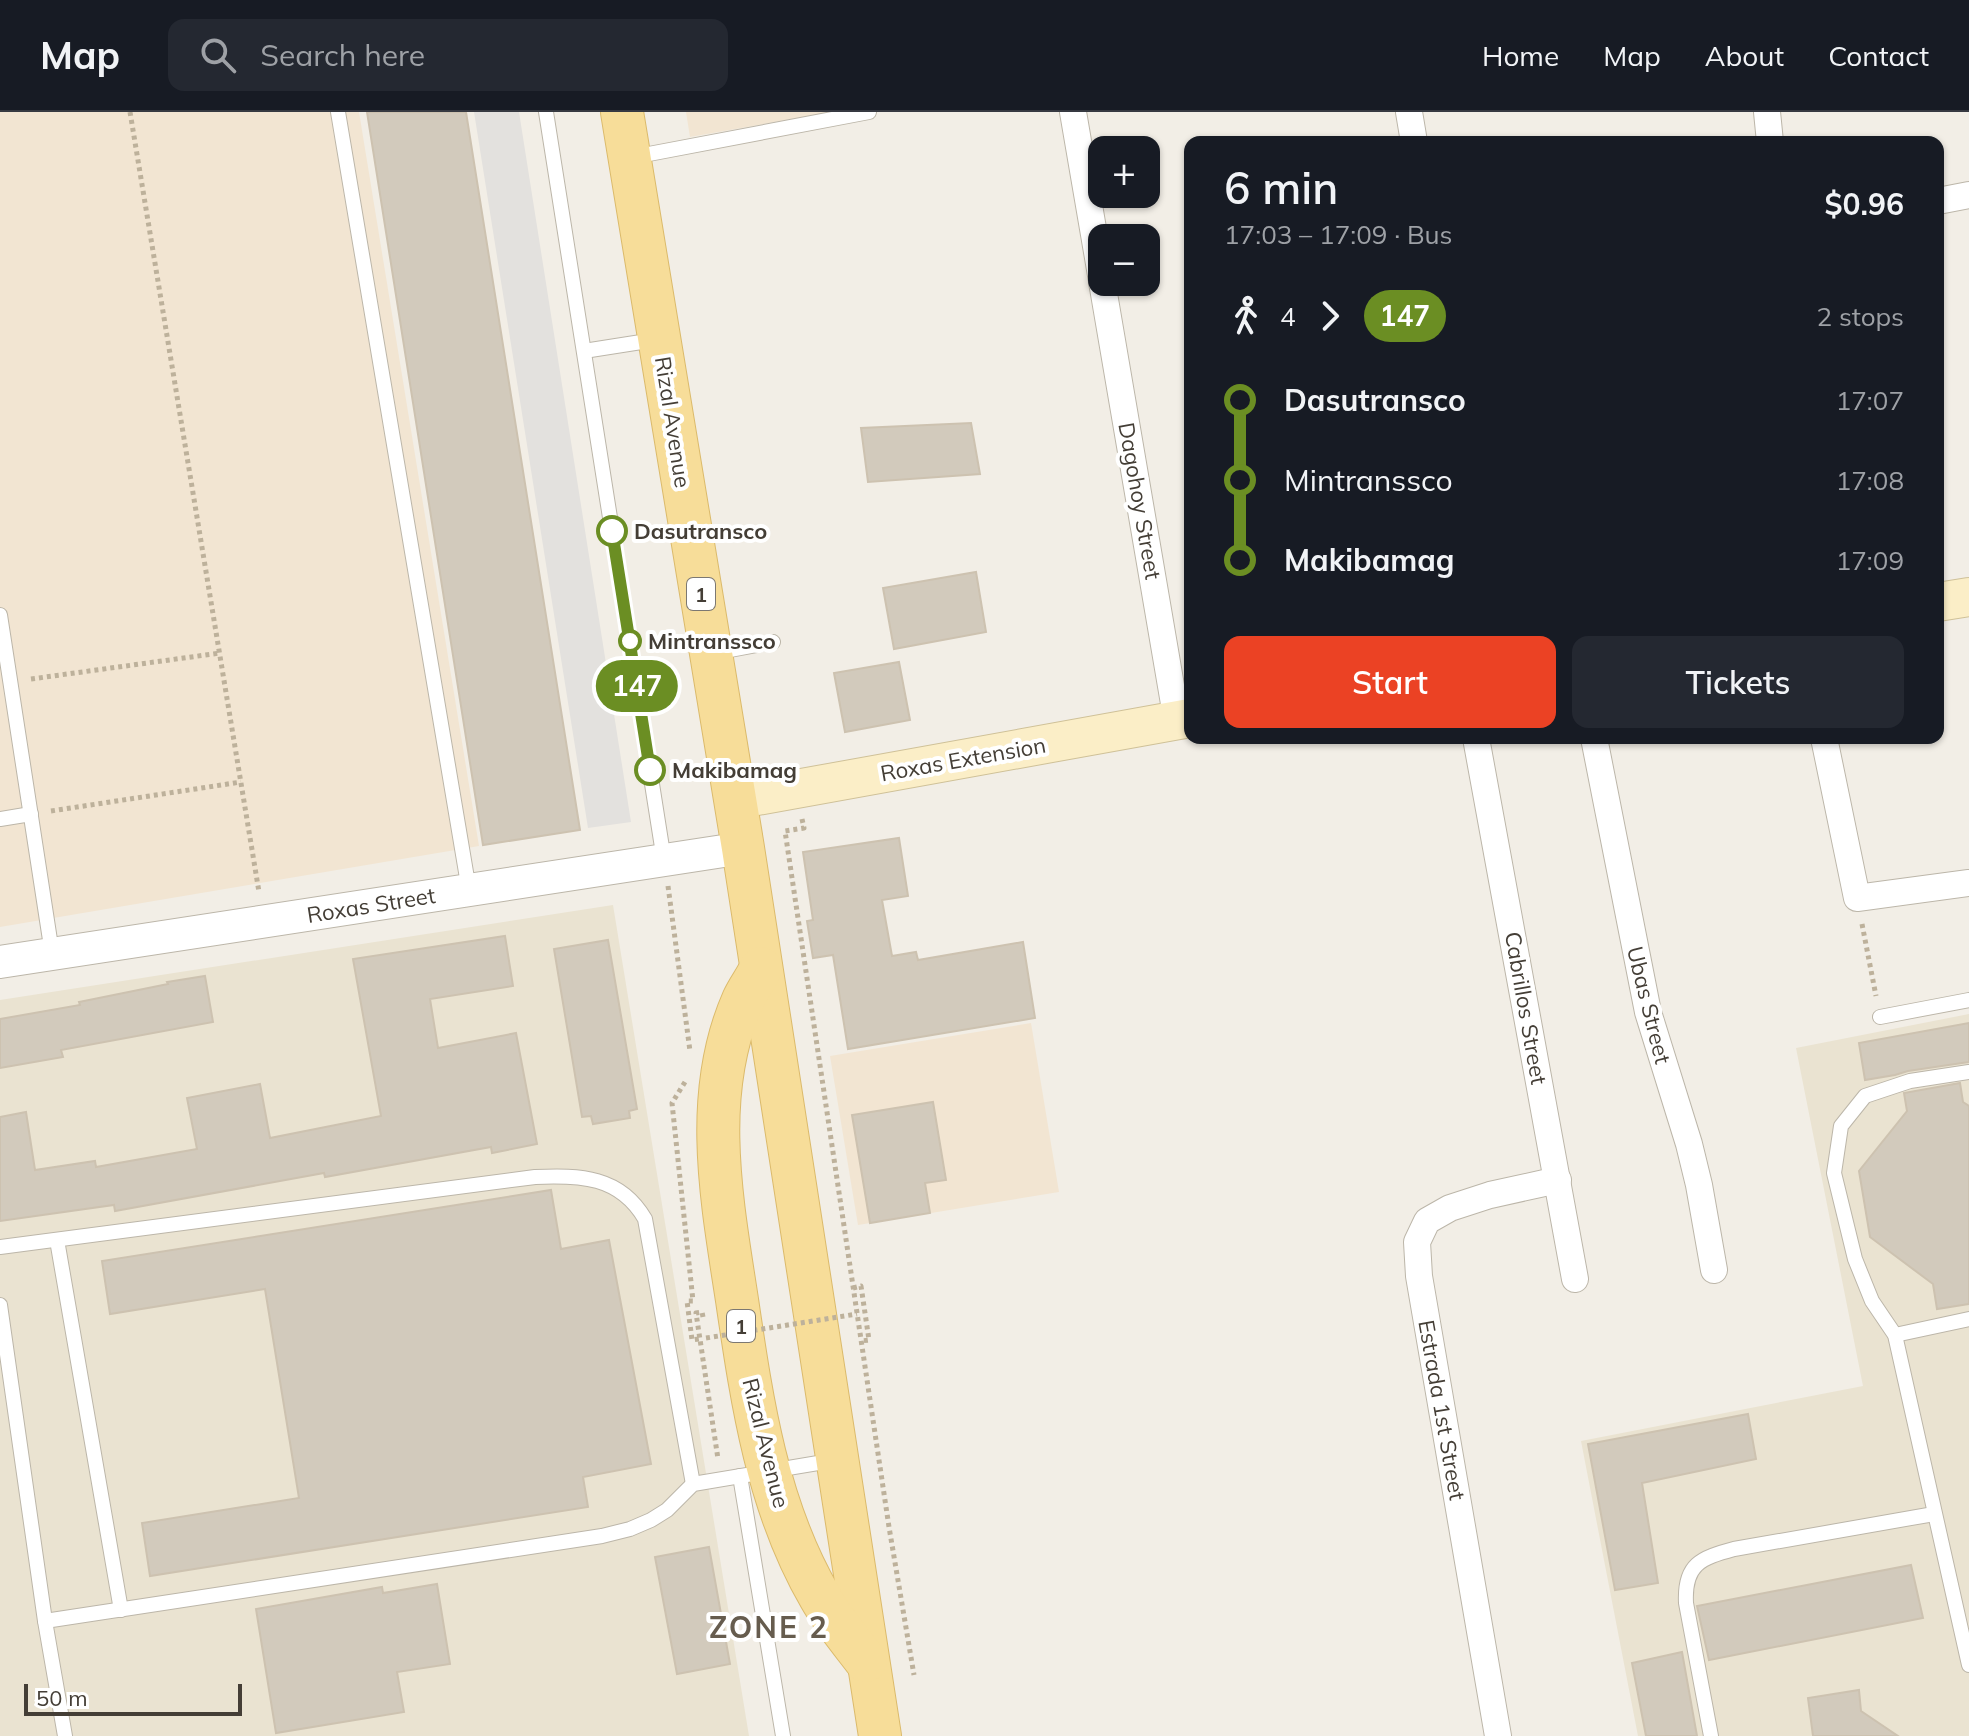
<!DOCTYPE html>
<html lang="en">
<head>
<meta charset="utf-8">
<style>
  body { margin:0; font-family:Mulish,sans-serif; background:#242831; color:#f1f3f6; height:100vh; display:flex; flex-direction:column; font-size:30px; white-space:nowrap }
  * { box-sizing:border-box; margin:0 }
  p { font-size:26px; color:#9ea1a6 }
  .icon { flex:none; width:44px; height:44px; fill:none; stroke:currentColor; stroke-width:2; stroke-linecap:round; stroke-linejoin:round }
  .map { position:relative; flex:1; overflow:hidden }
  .details { position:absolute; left:1184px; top:24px; width:760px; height:608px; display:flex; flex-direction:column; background:#171b24; border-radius:16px; box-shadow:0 2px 6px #0004 }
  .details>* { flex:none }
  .badge { padding:0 16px; border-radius:26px; font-size:28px; line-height:52px }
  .buttons { position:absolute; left:1088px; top:24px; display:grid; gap:16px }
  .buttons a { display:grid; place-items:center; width:72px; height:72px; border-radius:16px; background:#171b24; box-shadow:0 2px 6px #0004; font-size:40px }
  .scale { position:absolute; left:24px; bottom:20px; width:218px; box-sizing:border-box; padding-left:8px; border:4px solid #443e36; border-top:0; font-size:22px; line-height:28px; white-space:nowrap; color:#443e36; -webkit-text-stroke:6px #fff; paint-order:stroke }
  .map>.badge { position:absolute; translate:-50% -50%; box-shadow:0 0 0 4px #fff }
  .legs { display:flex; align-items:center; gap:12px; height:88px; padding:0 40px; font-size:26px }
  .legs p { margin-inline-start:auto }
  .summary { display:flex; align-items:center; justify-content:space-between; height:136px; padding:0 40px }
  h1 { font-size:44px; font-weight:600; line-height:60px }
  .action { display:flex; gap:16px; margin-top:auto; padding:16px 40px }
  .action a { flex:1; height:92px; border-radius:16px; background:#eb4224; color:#fff; font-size:32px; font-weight:600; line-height:92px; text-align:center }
  .action a+a { background:#242831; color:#f1f3f6 }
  ul { padding:0 40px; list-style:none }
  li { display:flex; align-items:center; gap:28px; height:80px; font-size:30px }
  li i { display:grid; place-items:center; width:12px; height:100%; margin:0 10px; background:currentColor }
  li i::after { content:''; width:20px; height:20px; margin:-10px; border:6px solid; border-radius:50%; background:#171b24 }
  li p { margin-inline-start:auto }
  li:first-child i { background:linear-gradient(#0000 50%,currentColor 0) }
  li:last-child i { background:linear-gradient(currentColor 50%,#0000 0) }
  header { display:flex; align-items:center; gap:48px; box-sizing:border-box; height:112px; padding:0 40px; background:#171b24; border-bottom:2px solid #363941 }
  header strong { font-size:38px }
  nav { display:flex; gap:44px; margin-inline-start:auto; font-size:28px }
  .search { width:560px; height:72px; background:#242831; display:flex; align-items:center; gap:20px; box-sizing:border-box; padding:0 28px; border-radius:16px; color:#9ea1a6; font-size:30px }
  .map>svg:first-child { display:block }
  .commercial { fill:#f2e5d2 }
  .education { fill:#eae3d1 }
  .parking { fill:#e3e1de }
  .building { fill:#d2cabc; stroke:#cdc2b0; stroke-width:2 }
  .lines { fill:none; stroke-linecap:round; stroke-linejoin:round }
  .service-casing { stroke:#bcb6a9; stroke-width:16 }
  .minor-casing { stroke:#bcb6a9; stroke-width:28 }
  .tertiary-casing { stroke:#bcb6a9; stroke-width:34 }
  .secondary-casing { stroke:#cfc198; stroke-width:40 }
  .primary-casing { stroke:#dbba6b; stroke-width:44 }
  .path { stroke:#bdb19b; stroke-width:5; stroke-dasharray:4 4; stroke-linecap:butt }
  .service { stroke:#fff; stroke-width:14 }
  .minor { stroke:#fff; stroke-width:26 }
  .tertiary { stroke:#fff; stroke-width:32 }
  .secondary { stroke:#fbeec7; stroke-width:38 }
  .primary { stroke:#f7dd99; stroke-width:42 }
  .path-bridge { stroke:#bdb19b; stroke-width:5; stroke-dasharray:4 4; stroke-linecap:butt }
  .line-1-casing { stroke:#fff; stroke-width:18 }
  .line-1 { stroke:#6b8e23; stroke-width:12 }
  .stop-1-dot { fill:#fff; stroke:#6b8e23; stroke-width:4 }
  .labels { text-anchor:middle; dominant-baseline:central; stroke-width:8; stroke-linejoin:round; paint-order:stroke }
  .shield { fill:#fff; stroke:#7c7872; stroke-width:2 }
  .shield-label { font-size:20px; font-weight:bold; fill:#443e36 }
  .street-label { font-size:22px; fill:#443e36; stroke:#fff }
  .stop-label { font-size:22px; font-weight:bold; fill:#443e36; stroke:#fff; text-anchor:start }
  .district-label { font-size:30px; font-weight:bold; letter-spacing:2px; fill:#665c4e; stroke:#fff }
</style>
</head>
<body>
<header>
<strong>Map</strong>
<div class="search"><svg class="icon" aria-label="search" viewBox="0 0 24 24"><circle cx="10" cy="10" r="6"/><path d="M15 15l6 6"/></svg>Search here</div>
<nav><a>Home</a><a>Map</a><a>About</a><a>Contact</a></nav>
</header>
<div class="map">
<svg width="1969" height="1624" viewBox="0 0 1969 1624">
  <rect width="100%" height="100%" fill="#f2eee6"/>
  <g class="commercial">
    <path d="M 0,0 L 359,0 L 479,734 L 0,815 Z"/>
    <path d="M 686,0 L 831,0 L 690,25 Z"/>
    <path d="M 1031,911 L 1059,1080 L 858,1113 L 830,944 Z"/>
  </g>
  <g class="education">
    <path d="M 613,793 L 749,1624 L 0,1624 L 0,888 Z"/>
    <path d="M 1969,902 L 1969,1624 L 1638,1624 L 1581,1329 L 1863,1274 L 1796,936 Z"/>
  </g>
  <path class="parking" d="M 474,0 L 519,0 L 631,710 L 588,716 Z"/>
  <g class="building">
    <path d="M 367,0 L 466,0 L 580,718 L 483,733 Z"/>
    <path d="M 971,311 L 980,362 L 868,370 L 861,316 Z"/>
    <path d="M 976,460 L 986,520 L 894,537 L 883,476 Z"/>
    <path d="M 899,550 L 910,608 L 845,620 L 834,561 Z"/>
    <path d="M 899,726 L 908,784 L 882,788 L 892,844 L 916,840 L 918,848 L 1023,830 L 1035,906 L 848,937 L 833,843 L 813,846 L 807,809 L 813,808 L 803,740 Z"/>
    <path d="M 505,824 L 513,874 L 430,887 L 438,936 L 516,921 L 537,1032 L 492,1041 L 491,1035 L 325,1065 L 324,1061 L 115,1099 L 114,1093 L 0,1109 L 0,1005 L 26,1000 L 35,1058 L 95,1049 L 96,1055 L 197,1037 L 187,986 L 260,972 L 270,1026 L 381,1004 L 353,847 Z"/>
    <path d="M 608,828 L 637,997 L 629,999 L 630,1006 L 593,1012 L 591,1004 L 582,1005 L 554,837 Z"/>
    <path d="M 205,864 L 213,910 L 61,938 L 63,945 L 0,956 L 0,907 L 80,893 L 79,890 L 168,872 L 167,870 Z"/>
    <path d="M 1969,911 L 1969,950 L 1908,959 L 1895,963 L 1865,968 L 1859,931 Z"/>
    <path d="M 1960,971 L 1963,990 L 1969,994 L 1969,1192 L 1937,1197 L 1933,1172 L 1870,1125 L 1859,1059 L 1907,999 L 1904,981 Z"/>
    <path d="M 933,990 L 946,1068 L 925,1071 L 930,1101 L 870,1111 L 852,1003 Z"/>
    <path d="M 551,1078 L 561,1137 L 609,1128 L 651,1352 L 583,1365 L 588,1395 L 150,1464 L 142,1411 L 299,1386 L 265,1177 L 110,1202 L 102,1149 Z"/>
    <path d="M 1748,1302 L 1756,1347 L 1642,1371 L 1658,1471 L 1615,1478 L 1588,1332 Z"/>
    <path d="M 709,1435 L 730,1552 L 677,1562 L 655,1445 Z"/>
    <path d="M 1911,1453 L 1923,1506 L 1709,1548 L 1697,1494 Z"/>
    <path d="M 437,1472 L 450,1552 L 397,1560 L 404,1600 L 276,1621 L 256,1497 L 382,1475 L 383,1481 Z"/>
    <path d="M 1682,1540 L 1697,1624 L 1646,1624 L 1632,1551 Z"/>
    <path d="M 1859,1578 L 1861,1599 L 1898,1624 L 1813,1624 L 1808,1586 Z"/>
  </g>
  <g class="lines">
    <g class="service-casing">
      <g id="service">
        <path d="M 338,0 L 469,778"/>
        <path d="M 546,0 L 664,748"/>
        <path d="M 633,45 L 869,0"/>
        <path d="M 584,239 L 654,228"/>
        <path d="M 0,503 L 52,841"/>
        <path d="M 714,541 L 773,530"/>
        <path d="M 0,707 L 31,702"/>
        <path d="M 1880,905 L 1969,888"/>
        <path d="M 1969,960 L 1910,969 L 1865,984 L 1841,1014 L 1834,1061 L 1855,1147 L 1872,1189 L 1895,1223 L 1969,1553"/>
        <path d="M 57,1128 L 121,1498"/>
        <path d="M 0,1135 L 535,1065 C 580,1063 620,1064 645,1107 L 693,1372"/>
        <path d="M 0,1193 L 45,1509 L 65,1624"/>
        <path d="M 1895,1223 L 1969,1207"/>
        <path d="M 740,1364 L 783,1624"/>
        <path d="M 45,1509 L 602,1424 L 630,1417 L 651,1408 L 667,1398 L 693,1372 L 836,1348"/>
        <path d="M 1711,1624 L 1686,1491 C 1684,1452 1701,1446 1734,1437 L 1934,1402"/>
      </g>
    </g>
    <g class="minor-casing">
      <g id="minor">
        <path d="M 1073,0 L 1102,169"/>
        <path d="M 1409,0 L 1414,30"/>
        <path d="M 1767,0 L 1770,30"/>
        <path d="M 1938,89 L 1969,83"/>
        <path d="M 1102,170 L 1177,609"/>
        <path d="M 1476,626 L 1575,1167"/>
        <path d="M 1594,626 L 1648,900 L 1689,1032 L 1699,1073 L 1714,1158"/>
        <path d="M 1824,626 L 1857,786 L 1969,771"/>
        <path d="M 1498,1624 L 1419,1164 L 1417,1130 L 1427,1109 L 1450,1096 L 1490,1083 L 1558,1068"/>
      </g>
    </g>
    <g class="tertiary-casing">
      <path id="tertiary" d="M 0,850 L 743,736"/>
    </g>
    <g class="secondary-casing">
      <g id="secondary">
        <path d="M 1938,490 L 1969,485"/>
        <path d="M 735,688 L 1190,606"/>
      </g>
    </g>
    <g class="primary-casing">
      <g id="primary">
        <path d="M 622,0 L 743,736 L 880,1624"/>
        <path d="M 761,856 C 756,867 748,877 743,888 C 701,983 722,1090 737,1188 C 752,1290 767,1394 820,1485 C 833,1508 850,1528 866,1549"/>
      </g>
    </g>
    <g class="path">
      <path d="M 130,0 L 259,780"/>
      <path d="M 31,567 L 220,541"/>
      <path d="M 51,699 L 241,670"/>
      <path d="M 802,707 L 804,716 L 785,719 L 889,1415 L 914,1563"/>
      <path d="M 668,774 L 690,939"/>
      <path d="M 1862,812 L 1876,884"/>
      <path d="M 685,970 L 672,991 L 693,1189 L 687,1189 L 692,1228 L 699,1227"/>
      <path d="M 853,1176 L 861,1174 L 869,1228 L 861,1229"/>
      <path d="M 703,1205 L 702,1200 L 696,1201 L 718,1347"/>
    </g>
    <use href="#service" class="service"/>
    <use href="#minor" class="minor"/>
    <use href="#tertiary" class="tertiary"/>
    <use href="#secondary" class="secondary"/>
    <use href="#primary" class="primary"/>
    <path class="path-bridge" d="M 706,1226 L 857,1202"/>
  </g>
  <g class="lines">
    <g class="line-1-casing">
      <path id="line-1" d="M 612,419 L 650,658"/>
    </g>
    <use href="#line-1" class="line-1"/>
  </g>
  <g class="stop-1-dot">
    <circle cx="612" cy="419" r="14"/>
    <circle cx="630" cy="529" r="10"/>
    <circle cx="650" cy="658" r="14"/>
  </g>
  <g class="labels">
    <g class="shield">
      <rect x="687" y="466" width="28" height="32" rx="6"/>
      <rect x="727" y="1198" width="28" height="32" rx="6"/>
    </g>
    <g class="shield-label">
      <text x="701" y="482">1</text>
      <text x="741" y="1214">1</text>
    </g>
    <g class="street-label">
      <text transform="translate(673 310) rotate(81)">Rizal Avenue</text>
      <text transform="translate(1140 389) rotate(80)">Dagohoy Street</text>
      <text transform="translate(963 647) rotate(-10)">Roxas Extension</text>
      <text transform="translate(371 793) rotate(-9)">Roxas Street</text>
      <text transform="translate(1649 893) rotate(76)">Ubas Street</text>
      <text transform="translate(1526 896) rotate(80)">Cabrillos Street</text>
      <text transform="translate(1442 1298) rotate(80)">Estrada 1st Street</text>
      <text transform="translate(766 1331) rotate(76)">Rizal Avenue</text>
    </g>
    <g class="stop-label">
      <text x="634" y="419">Dasutransco</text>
      <text x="648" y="529">Mintranssco</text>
      <text x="672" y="658">Makibamag</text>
    </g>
    <g class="district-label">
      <text x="769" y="1515">ZONE 2</text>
    </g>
  </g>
</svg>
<div class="buttons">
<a>+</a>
<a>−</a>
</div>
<div class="scale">50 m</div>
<b class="badge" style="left:637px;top:574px;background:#6b8e23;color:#fff">147</b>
<section class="details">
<div class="summary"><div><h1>6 min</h1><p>17:03 – 17:09 · Bus</p></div><b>$0.96</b></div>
<div class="legs"><svg class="icon" aria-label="walk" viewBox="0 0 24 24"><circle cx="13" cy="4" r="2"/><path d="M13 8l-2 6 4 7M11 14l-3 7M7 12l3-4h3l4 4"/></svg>4<svg class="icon" aria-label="forward" viewBox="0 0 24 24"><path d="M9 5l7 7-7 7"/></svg><b class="badge" style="background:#6b8e23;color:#fff">147</b><p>2 stops</p></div>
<ul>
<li><i style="color:#6b8e23"></i><b>Dasutransco</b><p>17:07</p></li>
<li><i style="color:#6b8e23"></i><span>Mintranssco</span><p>17:08</p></li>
<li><i style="color:#6b8e23"></i><b>Makibamag</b><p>17:09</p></li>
</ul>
<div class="action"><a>Start</a><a>Tickets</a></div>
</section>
</div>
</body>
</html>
